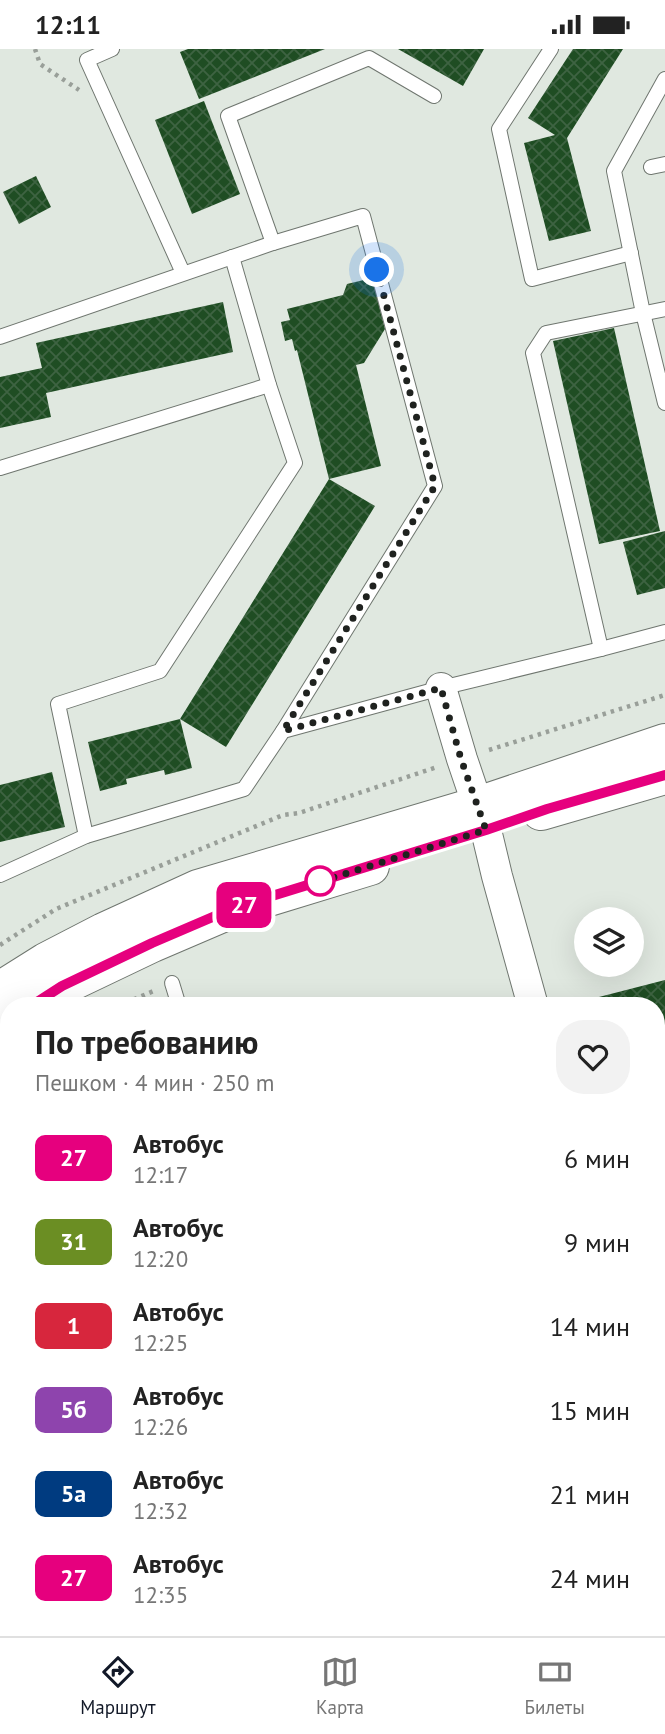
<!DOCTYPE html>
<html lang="ru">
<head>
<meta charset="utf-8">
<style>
  body { margin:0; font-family:"PT Sans",sans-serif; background:#f2f2f2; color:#222; height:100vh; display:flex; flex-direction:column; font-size:26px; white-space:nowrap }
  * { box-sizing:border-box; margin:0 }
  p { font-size:23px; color:#767676 }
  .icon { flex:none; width:38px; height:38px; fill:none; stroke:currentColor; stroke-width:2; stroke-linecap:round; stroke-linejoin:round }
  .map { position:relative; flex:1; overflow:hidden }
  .sheet { position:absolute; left:0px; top:948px; width:665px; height:639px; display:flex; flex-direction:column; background:#fff; border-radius:28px 28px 0 0; box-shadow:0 7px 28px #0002 }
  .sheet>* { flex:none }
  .badge { padding:0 14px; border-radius:10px; font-size:24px; line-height:46px }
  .controls { position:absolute; left:574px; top:858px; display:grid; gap:14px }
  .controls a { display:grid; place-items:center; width:70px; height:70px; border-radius:50%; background:#fff; box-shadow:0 7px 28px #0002; font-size:35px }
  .you { position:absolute; width:35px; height:35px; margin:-18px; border:5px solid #fff; border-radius:50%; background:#1a73e8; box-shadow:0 0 0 10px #1a73e833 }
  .map>.badge { position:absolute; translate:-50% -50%; box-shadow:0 0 0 4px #fff }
  .round { display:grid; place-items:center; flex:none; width:74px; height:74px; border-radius:28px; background:#f2f2f2 }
  .overview { display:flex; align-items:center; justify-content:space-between; height:119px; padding:0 35px }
  h1 { font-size:33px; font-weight:800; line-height:52px }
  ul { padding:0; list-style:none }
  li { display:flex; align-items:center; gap:21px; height:84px; padding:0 35px }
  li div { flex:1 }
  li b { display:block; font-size:26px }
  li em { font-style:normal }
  li .badge { min-width:77px; font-weight:700; text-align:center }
  .status { display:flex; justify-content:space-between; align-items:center; height:49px; padding:0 35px; background:#fff; direction:ltr }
  .status svg { height:19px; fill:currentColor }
  .dock { display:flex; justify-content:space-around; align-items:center; height:98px; border-top:2px solid #e0e0e0; background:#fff; font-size:19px; color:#767676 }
  .dock a { display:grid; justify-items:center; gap:4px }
  .dock .current { color:#111827 }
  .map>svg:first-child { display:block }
  .building { fill:url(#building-cross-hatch) }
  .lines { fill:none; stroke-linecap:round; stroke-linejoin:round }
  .lane-casing { stroke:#6f766f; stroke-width:16 }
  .street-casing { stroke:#6f766f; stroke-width:32 }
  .secondary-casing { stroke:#6f766f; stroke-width:40 }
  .path { stroke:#999f99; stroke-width:4.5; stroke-dasharray:3.5 5; stroke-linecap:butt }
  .lane { stroke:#fff; stroke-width:14 }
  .street { stroke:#fff; stroke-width:30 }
  .secondary { stroke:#fff; stroke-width:38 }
  .line-casing { stroke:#fff; stroke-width:16 }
  .line { stroke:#e6007e; stroke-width:10 }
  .walk { stroke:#1f221f; stroke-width:7; stroke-dasharray:0 12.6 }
  .stop-dot { fill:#fff; stroke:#e6007e; stroke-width:3.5 }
</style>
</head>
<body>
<div class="status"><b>12:11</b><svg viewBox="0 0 49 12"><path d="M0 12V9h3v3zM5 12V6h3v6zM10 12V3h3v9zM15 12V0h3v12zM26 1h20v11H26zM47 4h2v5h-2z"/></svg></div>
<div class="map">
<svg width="665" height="1587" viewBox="0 0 665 1587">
  <defs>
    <pattern id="building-cross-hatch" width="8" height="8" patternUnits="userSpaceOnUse" patternTransform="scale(1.75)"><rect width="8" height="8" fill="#1f4d23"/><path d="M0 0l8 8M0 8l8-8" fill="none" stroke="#3e6342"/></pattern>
  </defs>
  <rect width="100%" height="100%" fill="#e0e8e0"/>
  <g class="building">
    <path d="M 188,0 L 325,0 L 199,50 L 180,3 Z"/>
    <path d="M 398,0 L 484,0 L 463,37 Z"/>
    <path d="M 573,0 L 623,0 L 567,89 L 591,182 L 549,192 L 524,94 L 555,86 L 528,69 Z"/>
    <path d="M 204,52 L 240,145 L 192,165 L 155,71 Z"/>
    <path d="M 36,127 L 51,158 L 19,175 L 3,143 Z"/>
    <path d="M 372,229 L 385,280 L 364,314 L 356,316 L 381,417 L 329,430 L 297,301 L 295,302 L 292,290 L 285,292 L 281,273 L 290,271 L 287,260 L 343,246 L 347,235 Z"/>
    <path d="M 223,253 L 233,303 L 46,344 L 51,368 L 0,379 L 0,328 L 42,319 L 36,294 Z"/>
    <path d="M 614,279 L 660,482 L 599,495 L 553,292 Z"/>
    <path d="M 329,430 L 375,457 L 226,698 L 180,670 L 192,719 L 165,726 L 164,721 L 126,730 L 127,735 L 100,742 L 88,693 L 180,670 Z"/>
    <path d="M 665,482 L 665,539 L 637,546 L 623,493 Z"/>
    <path d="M 52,723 L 65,778 L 0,793 L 0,736 Z"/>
    <path d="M 665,931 L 665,986 L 656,988 L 656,957 L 564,957 Z"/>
    <path d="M 9,1218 L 9,1280 L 0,1282 L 0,1220 Z"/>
    <path d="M 665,1279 L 665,1360 L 656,1362 L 656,1281 Z"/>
    <path d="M 665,1521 L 665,1568 L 656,1570 L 656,1523 Z"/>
    <path d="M 294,1578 L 375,1578 L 374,1587 L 293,1587 L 295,1583 Z"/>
    <path d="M 480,1578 L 618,1578 L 618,1579 L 587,1587 L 466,1587 L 465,1582 Z"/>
  </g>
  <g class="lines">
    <g class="lane-casing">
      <g id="lane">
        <path d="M 112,0 L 87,11 L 183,224"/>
        <path d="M 551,0 L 499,80 L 532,230 L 631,204"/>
        <path d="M 665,30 L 614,122 L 643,264 L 665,354"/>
        <path d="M 651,118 L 665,115"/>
        <path d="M 273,194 L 228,67 L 369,9 L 434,47"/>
        <path d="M 0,288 L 273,194 L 363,167 L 435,437 L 283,682"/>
        <path d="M 0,419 L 269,336"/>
        <path d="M 601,600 L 533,304 L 546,284 L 665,260"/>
        <path d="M 86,787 L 58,655 L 160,622 L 295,414 L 269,336 L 232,208"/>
        <path d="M 0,826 L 86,787 L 244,740 L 283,682 L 441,639 L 601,600 L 665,583"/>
        <path d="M 172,934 L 179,957"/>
        <path d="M 656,1028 L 665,1026"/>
        <path d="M 0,1148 L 9,1145"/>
        <path d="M 656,1232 L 665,1230"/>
        <path d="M 0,1308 L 9,1306"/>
        <path d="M 656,1390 L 665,1388"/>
        <path d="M 656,1493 L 665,1491"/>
        <path d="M 400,1578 L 400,1587"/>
        <path d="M 228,1587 L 233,1578"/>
      </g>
    </g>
    <g class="street-casing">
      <path id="street" d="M 441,639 L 462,710 L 486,781 L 497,827 L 533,957"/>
    </g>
    <g class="secondary-casing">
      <g id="secondary">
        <path d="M 541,762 L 665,726"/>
        <path d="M 0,942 L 46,913 L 104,883 L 198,840 L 478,757 L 665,694"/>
        <path d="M 31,957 L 62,937 L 152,894 L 236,858 L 370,817"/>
        <path d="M 0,977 L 9,971"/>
      </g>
    </g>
    <g class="path">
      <path d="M 35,0 L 40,15 L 79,41"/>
      <path d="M 489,701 L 665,646"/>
      <path d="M 0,896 L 56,860 L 283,766 L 299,764 L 437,718"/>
      <path d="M 118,957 L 156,941"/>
      <path d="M 0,1035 L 9,1029"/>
    </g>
    <use href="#lane" class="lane"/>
    <use href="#street" class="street"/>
    <use href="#secondary" class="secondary"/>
  </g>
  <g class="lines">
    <g class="line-casing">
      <path id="line" d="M 31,957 L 62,937 L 152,894 L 236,858 L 486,781 L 547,760 L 665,726"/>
    </g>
    <use href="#line" class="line"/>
    <path class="walk" d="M 320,832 L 315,834 L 486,781 L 461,710 L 441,639 L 283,682 L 435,437 L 377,221"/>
  </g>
  <circle class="stop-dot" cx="320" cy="832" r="14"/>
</svg>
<div class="controls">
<a><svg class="icon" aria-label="layers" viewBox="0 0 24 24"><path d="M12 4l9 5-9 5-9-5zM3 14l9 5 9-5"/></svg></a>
</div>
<div class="you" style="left:377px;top:221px"></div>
<b class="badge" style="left:244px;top:856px;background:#e6007e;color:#fff">27</b>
<section class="sheet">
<div class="overview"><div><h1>По требованию</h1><p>Пешком · 4 мин · 250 m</p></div><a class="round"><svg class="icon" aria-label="heart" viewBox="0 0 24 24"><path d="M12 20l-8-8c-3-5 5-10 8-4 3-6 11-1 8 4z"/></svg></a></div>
<ul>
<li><span class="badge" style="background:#e6007e;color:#fff">27</span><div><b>Автобус</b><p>12:17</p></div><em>6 мин</em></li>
<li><span class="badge" style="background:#6b8e23;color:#fff">31</span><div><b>Автобус</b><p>12:20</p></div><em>9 мин</em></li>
<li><span class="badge" style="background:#d7263d;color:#fff">1</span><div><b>Автобус</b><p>12:25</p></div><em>14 мин</em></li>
<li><span class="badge" style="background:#8e44ad;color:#fff">5б</span><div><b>Автобус</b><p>12:26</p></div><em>15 мин</em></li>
<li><span class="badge" style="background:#003b80;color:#fff">5а</span><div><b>Автобус</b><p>12:32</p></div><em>21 мин</em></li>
<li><span class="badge" style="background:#e6007e;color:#fff">27</span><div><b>Автобус</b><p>12:35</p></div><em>24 мин</em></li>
</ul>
</section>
</div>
<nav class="dock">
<a class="current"><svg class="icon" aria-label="directions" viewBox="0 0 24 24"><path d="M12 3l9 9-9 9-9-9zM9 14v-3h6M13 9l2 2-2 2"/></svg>Маршрут</a>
<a><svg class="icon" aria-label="map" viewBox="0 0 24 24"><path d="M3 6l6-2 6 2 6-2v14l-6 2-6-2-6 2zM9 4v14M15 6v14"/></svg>Карта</a>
<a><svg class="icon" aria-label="tickets" viewBox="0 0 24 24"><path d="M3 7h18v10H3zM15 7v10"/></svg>Билеты</a>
</nav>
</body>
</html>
